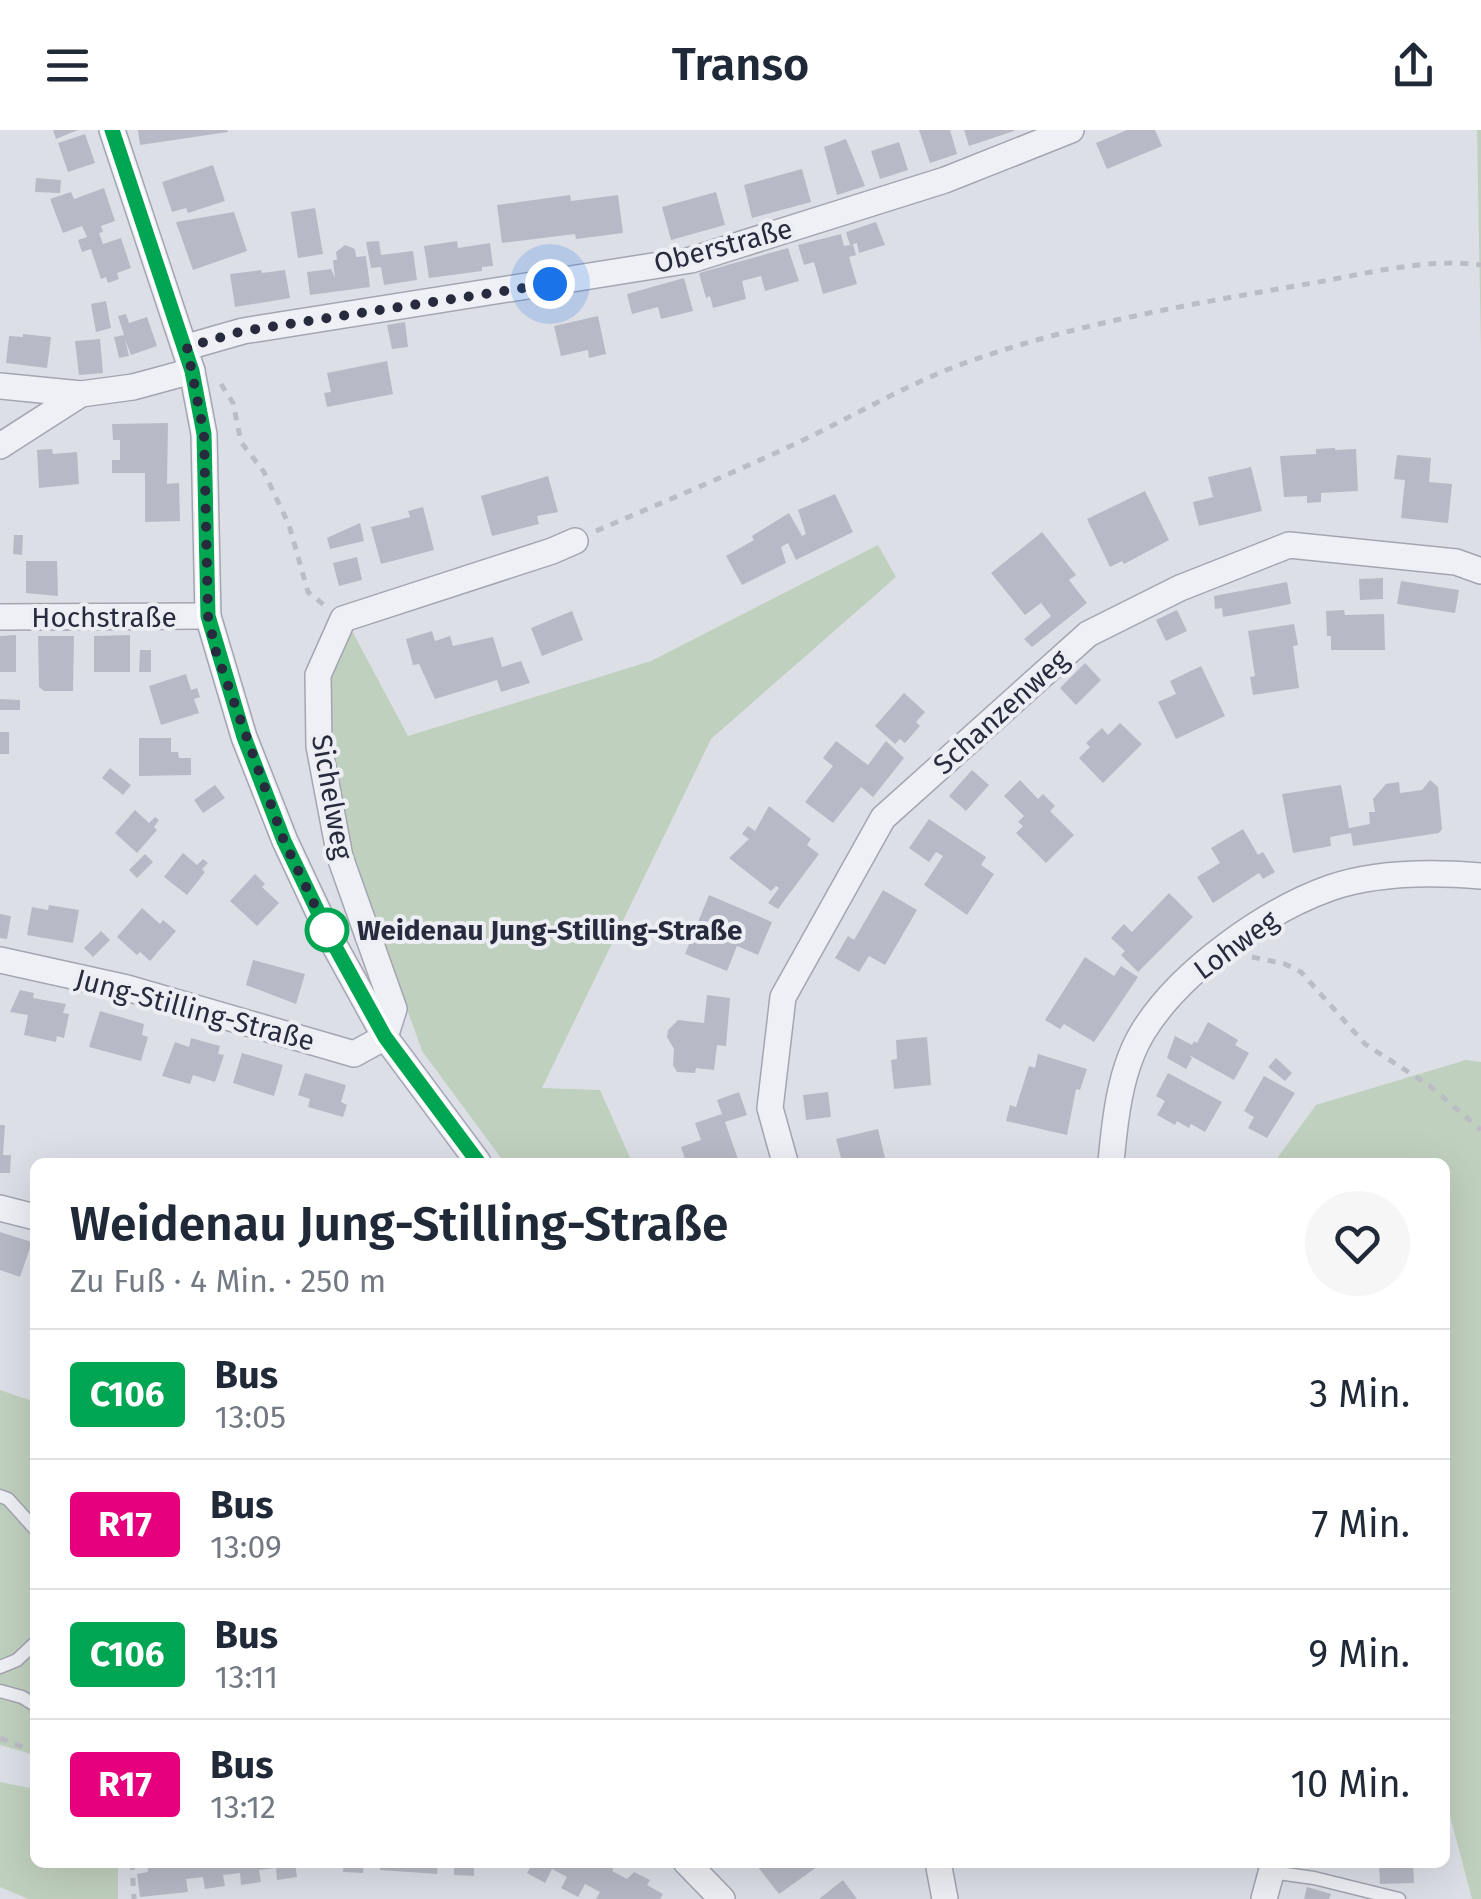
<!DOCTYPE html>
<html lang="de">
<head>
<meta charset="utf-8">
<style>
  body { margin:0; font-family:"Fira Sans",sans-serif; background:#f6f6f7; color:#1f2937; height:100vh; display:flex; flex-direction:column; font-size:38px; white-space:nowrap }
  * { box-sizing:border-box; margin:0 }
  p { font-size:32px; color:#747a83 }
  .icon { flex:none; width:55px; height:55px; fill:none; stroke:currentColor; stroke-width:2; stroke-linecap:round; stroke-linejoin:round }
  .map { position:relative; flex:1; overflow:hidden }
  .details { position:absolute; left:30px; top:1028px; width:1420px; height:710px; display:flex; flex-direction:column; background:#fff; border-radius:15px; box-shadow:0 10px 40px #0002 }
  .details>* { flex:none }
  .badge { padding:0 20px; border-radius:8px; font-size:35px; line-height:65px }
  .you { position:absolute; width:50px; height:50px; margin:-25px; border:8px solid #fff; border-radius:50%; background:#1a73e8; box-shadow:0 0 0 15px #1a73e833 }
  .map>.badge { position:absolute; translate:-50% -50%; box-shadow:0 0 0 5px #fff }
  .round { display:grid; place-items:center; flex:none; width:105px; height:105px; border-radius:52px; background:#f6f6f7 }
  .head { display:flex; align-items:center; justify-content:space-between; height:170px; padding:0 40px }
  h1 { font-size:48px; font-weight:600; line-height:75px }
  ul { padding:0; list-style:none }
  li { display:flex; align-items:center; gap:30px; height:130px; padding:0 40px; border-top:2px solid #e0e1e3 }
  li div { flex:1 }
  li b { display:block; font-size:38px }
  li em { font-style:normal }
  li .badge { min-width:110px; font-weight:700; text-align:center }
  header { display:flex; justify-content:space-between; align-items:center; height:130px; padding:0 40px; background:#fff; font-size:45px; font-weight:600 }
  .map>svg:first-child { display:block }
  .green { fill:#c0d0be }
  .building { fill:#b7bac6 }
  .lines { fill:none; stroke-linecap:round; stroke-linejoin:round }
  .lane-casing { stroke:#a3a5b1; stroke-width:15 }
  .street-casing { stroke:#a3a5b1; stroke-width:28 }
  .path { stroke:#bbbdc5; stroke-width:5; stroke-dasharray:8 8; stroke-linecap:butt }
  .lane { stroke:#eff0f5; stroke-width:12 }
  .street { stroke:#eff0f5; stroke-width:25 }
  .line-casing { stroke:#fff; stroke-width:22 }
  .line { stroke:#00a651; stroke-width:15 }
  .walk { stroke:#272b3d; stroke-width:10; stroke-dasharray:0 18 }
  .stop-dot { fill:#fff; stroke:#00a651; stroke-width:5 }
  .labels { text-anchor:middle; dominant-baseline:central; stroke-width:8; stroke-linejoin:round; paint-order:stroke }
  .street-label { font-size:28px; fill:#272b3d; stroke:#eceef4 }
  .stop-label { font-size:28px; font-weight:bold; fill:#272b3d; stroke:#eceef4; text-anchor:start }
</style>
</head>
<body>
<header><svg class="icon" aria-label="menu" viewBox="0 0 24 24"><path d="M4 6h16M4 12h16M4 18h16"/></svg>Transo<svg class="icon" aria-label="share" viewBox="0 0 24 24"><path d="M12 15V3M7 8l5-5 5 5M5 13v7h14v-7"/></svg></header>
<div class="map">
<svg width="1481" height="1769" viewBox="0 0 1481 1769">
  <rect width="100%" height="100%" fill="#dddfe7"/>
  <g class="green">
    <path d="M 1477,0 L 1481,0 L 1481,220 Z"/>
    <path d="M 878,415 L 896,447 L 711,609 L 542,958 L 600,960 L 632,1032 L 504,1032 L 422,921 L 350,719 L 327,618 L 331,546 L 351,499 L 408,606 L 651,531 Z"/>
    <path d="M 1466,930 L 1481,932 L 1481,1769 L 1472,1769 L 1445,1667 L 1445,1032 L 1278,1032 L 1278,1027 L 1316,975 Z"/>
    <path d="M 0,1260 L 35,1272 L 35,1625 L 0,1615 Z"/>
    <path d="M 0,1652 L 35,1659 L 35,1732 L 118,1733 L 118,1769 L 28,1769 L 0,1757 Z"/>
  </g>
  <g class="building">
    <path d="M 53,0 L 78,0 L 56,9 Z"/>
    <path d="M 138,0 L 227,0 L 228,2 L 140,15 Z"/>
    <path d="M 919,0 L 950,0 L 957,24 L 930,33 Z"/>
    <path d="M 964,0 L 1014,0 L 1014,1 L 969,16 Z"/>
    <path d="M 1127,0 L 1155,0 L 1162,16 L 1107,39 L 1096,13 Z"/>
    <path d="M 85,4 L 95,33 L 68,42 L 58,13 Z"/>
    <path d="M 846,9 L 865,56 L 837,65 L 824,17 Z"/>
    <path d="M 899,12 L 908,40 L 880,49 L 871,21 Z"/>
    <path d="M 213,35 L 225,71 L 188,83 L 186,78 L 172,82 L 162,52 Z"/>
    <path d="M 802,39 L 811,72 L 752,88 L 744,55 Z"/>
    <path d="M 36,48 L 61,50 L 60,63 L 35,62 Z"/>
    <path d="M 104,58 L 115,91 L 101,96 L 103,102 L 99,103 L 103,114 L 121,108 L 131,138 L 117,143 L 119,149 L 108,153 L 106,147 L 101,149 L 91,119 L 82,122 L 78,110 L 87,107 L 82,96 L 63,103 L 50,69 L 71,62 L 74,69 Z"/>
    <path d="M 716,62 L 725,95 L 671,110 L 662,77 Z"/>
    <path d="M 570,65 L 571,71 L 618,65 L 623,103 L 576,109 L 575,104 L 502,113 L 497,75 Z"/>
    <path d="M 315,78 L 323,124 L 298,128 L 291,82 Z"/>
    <path d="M 234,82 L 247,121 L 193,140 L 176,92 Z"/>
    <path d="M 876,92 L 885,115 L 859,123 L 857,113 L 853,114 L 856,125 L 849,127 L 857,154 L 823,164 L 814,132 L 804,135 L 798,115 L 841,104 L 844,116 L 850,115 L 846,102 Z"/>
    <path d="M 379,111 L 381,125 L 413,121 L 417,150 L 384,155 L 381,137 L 371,138 L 366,112 Z"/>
    <path d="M 457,111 L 458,118 L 490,113 L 493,136 L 482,137 L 482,141 L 429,148 L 424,116 Z"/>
    <path d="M 345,115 L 355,119 L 356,127 L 366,126 L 370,157 L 310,165 L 307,142 L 331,139 L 335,148 L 333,130 L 337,130 L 336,122 Z"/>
    <path d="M 788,118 L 799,151 L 765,161 L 761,146 L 742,151 L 746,169 L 713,178 L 710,166 L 706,168 L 699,143 Z"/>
    <path d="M 261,140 L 262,143 L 285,140 L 290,168 L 235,177 L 230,144 Z"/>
    <path d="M 684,148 L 693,181 L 661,189 L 658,177 L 632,184 L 627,164 Z"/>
    <path d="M 106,171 L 111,198 L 96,202 L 91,174 Z"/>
    <path d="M 126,184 L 129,193 L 147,187 L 157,216 L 131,225 L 125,209 L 129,226 L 119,228 L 114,207 L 124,205 L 118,186 Z"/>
    <path d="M 598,186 L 606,224 L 589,228 L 588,220 L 561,226 L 554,196 Z"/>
    <path d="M 405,192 L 408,217 L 392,219 L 387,195 Z"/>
    <path d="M 23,204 L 51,207 L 47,238 L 6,233 L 9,206 L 23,207 Z"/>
    <path d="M 100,209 L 103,243 L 79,245 L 75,211 Z"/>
    <path d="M 387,231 L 393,264 L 327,277 L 324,263 L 331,262 L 327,243 Z"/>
    <path d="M 168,293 L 167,354 L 179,353 L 180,391 L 145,392 L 145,343 L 112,343 L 112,330 L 120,330 L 120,310 L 113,310 L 112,294 Z"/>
    <path d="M 1335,318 L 1335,320 L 1356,319 L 1358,361 L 1321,363 L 1321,372 L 1307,373 L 1307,366 L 1284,367 L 1280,326 L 1316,324 L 1316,319 Z"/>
    <path d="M 52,319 L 53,324 L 77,322 L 79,354 L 39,358 L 37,320 Z"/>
    <path d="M 1397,325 L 1431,328 L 1429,352 L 1452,354 L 1448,393 L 1401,388 L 1405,350 L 1394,349 Z"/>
    <path d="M 1251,337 L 1262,381 L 1199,396 L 1193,372 L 1213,367 L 1208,347 Z"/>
    <path d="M 548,346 L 558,382 L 537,386 L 539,394 L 492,406 L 481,366 Z"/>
    <path d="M 1145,361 L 1169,410 L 1124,434 L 1122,431 L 1110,437 L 1087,389 Z"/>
    <path d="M 835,364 L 853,402 L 796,430 L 788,413 L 781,417 L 786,433 L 742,455 L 726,426 L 754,410 L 752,406 L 789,383 L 802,406 L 806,404 L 798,380 Z"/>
    <path d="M 423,377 L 434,420 L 381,434 L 371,397 L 410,387 L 408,381 Z"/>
    <path d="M 360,393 L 364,411 L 330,419 L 327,408 Z"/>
    <path d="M 1042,402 L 1076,445 L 1069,450 L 1087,473 L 1032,517 L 1024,509 L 1051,486 L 1041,473 L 1025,485 L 991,443 Z"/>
    <path d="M 14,405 L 23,405 L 22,425 L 13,424 Z"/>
    <path d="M 357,427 L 362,450 L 339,456 L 333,433 Z"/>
    <path d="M 26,431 L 57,431 L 58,466 L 26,463 Z"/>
    <path d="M 1383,448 L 1383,469 L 1360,470 L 1359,449 Z"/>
    <path d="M 1401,451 L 1459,460 L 1455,483 L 1397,474 Z"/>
    <path d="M 1287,452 L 1291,474 L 1223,487 L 1222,478 L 1215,479 L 1214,466 Z"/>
    <path d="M 1177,480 L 1187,501 L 1166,511 L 1156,490 Z"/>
    <path d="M 1344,480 L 1345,485 L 1384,484 L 1385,520 L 1331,520 L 1331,506 L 1327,506 L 1326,481 Z"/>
    <path d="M 572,481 L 583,510 L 542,526 L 531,498 Z"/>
    <path d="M 1294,494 L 1298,515 L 1293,516 L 1299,558 L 1253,565 L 1250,547 L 1255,546 L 1248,501 Z"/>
    <path d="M 432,501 L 435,511 L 450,506 L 453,516 L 493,507 L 502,537 L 521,531 L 530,553 L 501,562 L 497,550 L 435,569 L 419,534 L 413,535 L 406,509 Z"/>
    <path d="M 16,505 L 16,542 L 0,542 L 0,506 Z"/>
    <path d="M 130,505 L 130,542 L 94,542 L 94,506 Z"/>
    <path d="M 38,506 L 74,506 L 73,561 L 44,561 L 39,557 Z"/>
    <path d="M 140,520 L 151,520 L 151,542 L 139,542 Z"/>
    <path d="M 1085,533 L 1101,550 L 1076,575 L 1060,558 Z"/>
    <path d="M 1201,536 L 1225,586 L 1176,609 L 1158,572 L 1176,564 L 1170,551 Z"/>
    <path d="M 186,544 L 191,560 L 197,558 L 200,567 L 194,569 L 199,583 L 161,595 L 149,556 Z"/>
    <path d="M 904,563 L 925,582 L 916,592 L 920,596 L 905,613 L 900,609 L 895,614 L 875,596 Z"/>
    <path d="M 0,569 L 20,570 L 20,580 L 0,580 Z"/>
    <path d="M 1120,593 L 1142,614 L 1103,653 L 1079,628 L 1090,617 L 1086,613 L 1102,598 L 1108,605 Z"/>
    <rect x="0" y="602" width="9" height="22"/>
    <path d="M 139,608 L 171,608 L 171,622 L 178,622 L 179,628 L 191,628 L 191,645 L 139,646 Z"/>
    <path d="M 836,611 L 868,635 L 886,611 L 904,628 L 873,667 L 861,657 L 833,693 L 805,672 L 833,636 L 823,628 Z"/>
    <path d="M 110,638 L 131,655 L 123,665 L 102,648 Z"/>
    <path d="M 972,640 L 989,655 L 966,681 L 949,666 Z"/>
    <path d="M 1020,650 L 1038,669 L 1043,664 L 1055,676 L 1050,681 L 1074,705 L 1046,733 L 1016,703 L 1023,696 L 1018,692 L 1024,686 L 1004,666 Z"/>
    <path d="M 1430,650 L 1438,657 L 1442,699 L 1439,703 L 1353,716 L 1351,703 L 1330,707 L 1331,716 L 1293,723 L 1282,664 L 1341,655 L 1349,698 L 1370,694 L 1369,682 L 1375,682 L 1373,669 L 1386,654 L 1399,652 L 1400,663 L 1422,660 Z"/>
    <path d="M 215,655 L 225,668 L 203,683 L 194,670 Z"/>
    <path d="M 769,676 L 811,709 L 807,715 L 819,724 L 778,779 L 768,773 L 779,758 L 776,756 L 771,761 L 729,728 L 749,709 L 742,704 L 748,696 L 755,701 Z"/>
    <path d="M 135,680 L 149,693 L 155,687 L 159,690 L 154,697 L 157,700 L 137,723 L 115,703 Z"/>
    <path d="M 929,689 L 986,727 L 981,735 L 994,744 L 967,785 L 924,755 L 943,726 L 936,722 L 929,732 L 909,718 Z"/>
    <path d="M 1243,699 L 1258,725 L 1263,722 L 1275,742 L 1263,749 L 1259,743 L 1213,773 L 1197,747 L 1220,733 L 1211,718 Z"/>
    <path d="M 183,723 L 197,735 L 203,729 L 208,733 L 202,739 L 205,742 L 187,765 L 164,747 Z"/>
    <path d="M 145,724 L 153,732 L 137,748 L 129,740 Z"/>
    <path d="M 255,744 L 265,754 L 262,757 L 279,773 L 257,796 L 230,771 Z"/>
    <path d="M 883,760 L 917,780 L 885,835 L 869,826 L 859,842 L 835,828 L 848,806 L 854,810 Z"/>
    <path d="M 1169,763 L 1193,787 L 1138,842 L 1121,825 L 1125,821 L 1111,808 L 1124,794 L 1132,802 Z"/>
    <path d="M 709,765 L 772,792 L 758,825 L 737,816 L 727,841 L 685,824 Z"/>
    <path d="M 49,775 L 79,780 L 73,813 L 27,805 L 32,777 L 48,780 Z"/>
    <path d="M 142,778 L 160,794 L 163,790 L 176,801 L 150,831 L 140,822 L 137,825 L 117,807 Z"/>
    <path d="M 0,784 L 11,786 L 7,809 L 0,808 Z"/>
    <path d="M 101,801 L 110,810 L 93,827 L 84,818 Z"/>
    <path d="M 1085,827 L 1114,846 L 1121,836 L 1138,847 L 1094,912 L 1064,894 L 1060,899 L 1045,890 Z"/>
    <path d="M 253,830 L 305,844 L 296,874 L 246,855 Z"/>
    <path d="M 20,860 L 34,863 L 33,868 L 66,874 L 63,883 L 69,884 L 64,908 L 57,906 L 56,912 L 24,905 L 28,885 L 10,882 Z"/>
    <path d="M 707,865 L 730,868 L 726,916 L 717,915 L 714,940 L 696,938 L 695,943 L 677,942 L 673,935 L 674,919 L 667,907 L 668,900 L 678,890 L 704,893 Z"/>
    <path d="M 100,881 L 144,894 L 142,905 L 148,907 L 141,931 L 89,917 Z"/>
    <path d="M 1208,892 L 1238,910 L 1235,915 L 1249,923 L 1234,950 L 1189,925 L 1192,928 L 1186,939 L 1167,928 L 1175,906 L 1192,915 L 1194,911 L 1197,913 Z"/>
    <path d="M 927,907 L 931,955 L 894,959 L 891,930 L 897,929 L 896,910 Z"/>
    <path d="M 191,908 L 220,916 L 218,924 L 224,925 L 215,952 L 193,945 L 190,954 L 162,946 L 175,912 L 189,917 Z"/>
    <path d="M 242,923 L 283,935 L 274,966 L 233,953 Z"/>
    <path d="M 1038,924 L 1087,939 L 1080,960 L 1076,959 L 1067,1005 L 1006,991 L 1010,975 L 1016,977 L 1029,936 L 1035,938 Z"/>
    <path d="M 1276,928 L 1292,943 L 1285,951 L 1268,937 Z"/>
    <path d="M 305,943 L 346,955 L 341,972 L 347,975 L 343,987 L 308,977 L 310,969 L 298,965 Z"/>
    <path d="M 1168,943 L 1222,972 L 1205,1002 L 1191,994 L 1189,998 L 1177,991 L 1175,995 L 1157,985 L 1165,971 L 1156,966 Z"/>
    <path d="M 1264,946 L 1295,963 L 1267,1008 L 1248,998 L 1254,987 L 1244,981 Z"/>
    <path d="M 739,962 L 747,985 L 725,992 L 739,1032 L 686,1032 L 681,1017 L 701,1010 L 695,993 L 722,984 L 717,970 Z"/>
    <path d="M 828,962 L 831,987 L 806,990 L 803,965 Z"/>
    <path d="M 0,995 L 5,995 L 3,1025 L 11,1025 L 10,1043 L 0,1043 Z"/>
    <path d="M 878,999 L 886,1032 L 842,1032 L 836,1009 Z"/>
    <path d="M 0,1102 L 32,1112 L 20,1147 L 0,1140 Z"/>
    <path d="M 147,1732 L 295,1732 L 297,1747 L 277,1750 L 276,1738 L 259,1740 L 261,1752 L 241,1755 L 240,1743 L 223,1745 L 225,1756 L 205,1759 L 203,1747 L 186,1749 L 188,1762 L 140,1767 L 137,1744 L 148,1742 Z"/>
    <path d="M 344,1732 L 364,1732 L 363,1743 L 343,1742 Z"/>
    <path d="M 381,1732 L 438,1732 L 437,1744 L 380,1740 Z"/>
    <path d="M 454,1732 L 474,1732 L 474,1746 L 454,1745 Z"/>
    <path d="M 533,1732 L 610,1732 L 615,1735 L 612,1741 L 627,1749 L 634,1742 L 650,1750 L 647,1755 L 663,1764 L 660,1769 L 596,1769 L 600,1762 L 585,1754 L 578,1767 L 561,1758 L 567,1747 L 552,1739 L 545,1753 L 527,1743 Z"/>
    <path d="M 761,1732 L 824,1732 L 779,1764 L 757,1736 Z"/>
    <path d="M 1298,1732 L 1321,1732 L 1320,1738 L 1298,1737 Z"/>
    <path d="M 1379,1732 L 1413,1732 L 1414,1753 L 1380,1754 Z"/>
    <path d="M 843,1750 L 857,1769 L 819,1769 Z"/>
    <path d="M 1307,1757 L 1331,1764 L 1329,1769 L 1304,1769 Z"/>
  </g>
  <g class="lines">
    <g class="lane-casing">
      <g id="lane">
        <path d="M 0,1366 L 8,1369 L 35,1399"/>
        <path d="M 0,1537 L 17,1530 L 35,1513"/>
        <path d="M 0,1561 L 22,1567 L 35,1575"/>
        <path d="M 1271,1742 L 1314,1748 L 1399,1769"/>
      </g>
    </g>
    <g class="street-casing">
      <g id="street">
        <path d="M 112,0 L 192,241 L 204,304 L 208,486 L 244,607 L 285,711 L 332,811 L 385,907 L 478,1032"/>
        <path d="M 187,217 L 243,201 L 691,130 L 945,50 L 1071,0"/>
        <path d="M 0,256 L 81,264 L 133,257 L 192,241"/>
        <path d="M 0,316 L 81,264"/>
        <path d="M 0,487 L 208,486"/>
        <path d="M 0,830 L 127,858 L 354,924 L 385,907 L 394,879 L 340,727 L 319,616 L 318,545 L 343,489 L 552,421 L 575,411"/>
        <path d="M 785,1032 L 770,978 L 783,867 L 883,688 L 1088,504 L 1180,458 L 1289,415 L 1456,432 L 1481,441"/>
        <path d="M 1111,1032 C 1115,989 1120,938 1144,900 C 1181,841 1265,781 1330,758 C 1376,742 1433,742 1481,746"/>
        <path d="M 0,1078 L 35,1087"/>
        <path d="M 686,1732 L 722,1769"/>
        <path d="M 938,1732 L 945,1769"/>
        <path d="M 1264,1769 L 1274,1732"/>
      </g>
    </g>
    <g class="path">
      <path d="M 221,254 L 233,273 L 241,312 L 264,342 L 289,395 L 308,462 L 324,475"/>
      <path d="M 596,401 C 663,372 731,344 797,313 C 856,285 914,250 976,229 C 1080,193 1192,174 1301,155 C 1356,146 1426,127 1481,135"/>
      <path d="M 1252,827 L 1285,834 L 1301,842 L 1365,914 L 1430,956 L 1481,1000"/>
      <path d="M 0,1608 L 35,1622"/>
      <path d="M 132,1732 L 134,1769"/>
    </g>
    <use href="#lane" class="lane"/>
    <use href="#street" class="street"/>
  </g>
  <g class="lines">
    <g class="line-casing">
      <path id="line" d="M 112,0 L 192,241 L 204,304 L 208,486 L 244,607 L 284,711 L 332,811 L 385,907 L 478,1032"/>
    </g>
    <use href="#line" class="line"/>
    <path class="walk" d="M 327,800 L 332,811 L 284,711 L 216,522 L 208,486 L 204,304 L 187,217 L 243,201 L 550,154"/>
  </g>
  <circle class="stop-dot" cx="327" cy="800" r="20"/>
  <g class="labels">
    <g class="street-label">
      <text transform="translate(723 116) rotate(-15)">Oberstraße</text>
      <text x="104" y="487">Hochstraße</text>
      <text transform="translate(1001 582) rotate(-42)">Schanzenweg</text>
      <text transform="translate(332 667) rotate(80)">Sichelweg</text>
      <text transform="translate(1236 815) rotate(-36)">Lohweg</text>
      <text transform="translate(195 880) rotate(15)">Jung-Stilling-Straße</text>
    </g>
    <g class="stop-label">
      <text x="357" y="800">Weidenau Jung-Stilling-Straße</text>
    </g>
  </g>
</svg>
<div class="you" style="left:550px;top:154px"></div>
<section class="details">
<div class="head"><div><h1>Weidenau Jung-Stilling-Straße</h1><p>Zu Fuß · 4 Min. · 250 m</p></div><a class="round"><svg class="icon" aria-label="heart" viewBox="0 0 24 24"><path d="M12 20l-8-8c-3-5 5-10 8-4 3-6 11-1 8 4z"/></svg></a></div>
<ul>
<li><span class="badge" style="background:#00a651;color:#fff">C106</span><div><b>Bus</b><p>13:05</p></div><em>3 Min.</em></li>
<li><span class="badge" style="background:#e6007e;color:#fff">R17</span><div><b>Bus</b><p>13:09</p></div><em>7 Min.</em></li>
<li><span class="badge" style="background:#00a651;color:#fff">C106</span><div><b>Bus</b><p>13:11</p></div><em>9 Min.</em></li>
<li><span class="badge" style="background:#e6007e;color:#fff">R17</span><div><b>Bus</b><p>13:12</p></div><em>10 Min.</em></li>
</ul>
</section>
</div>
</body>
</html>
